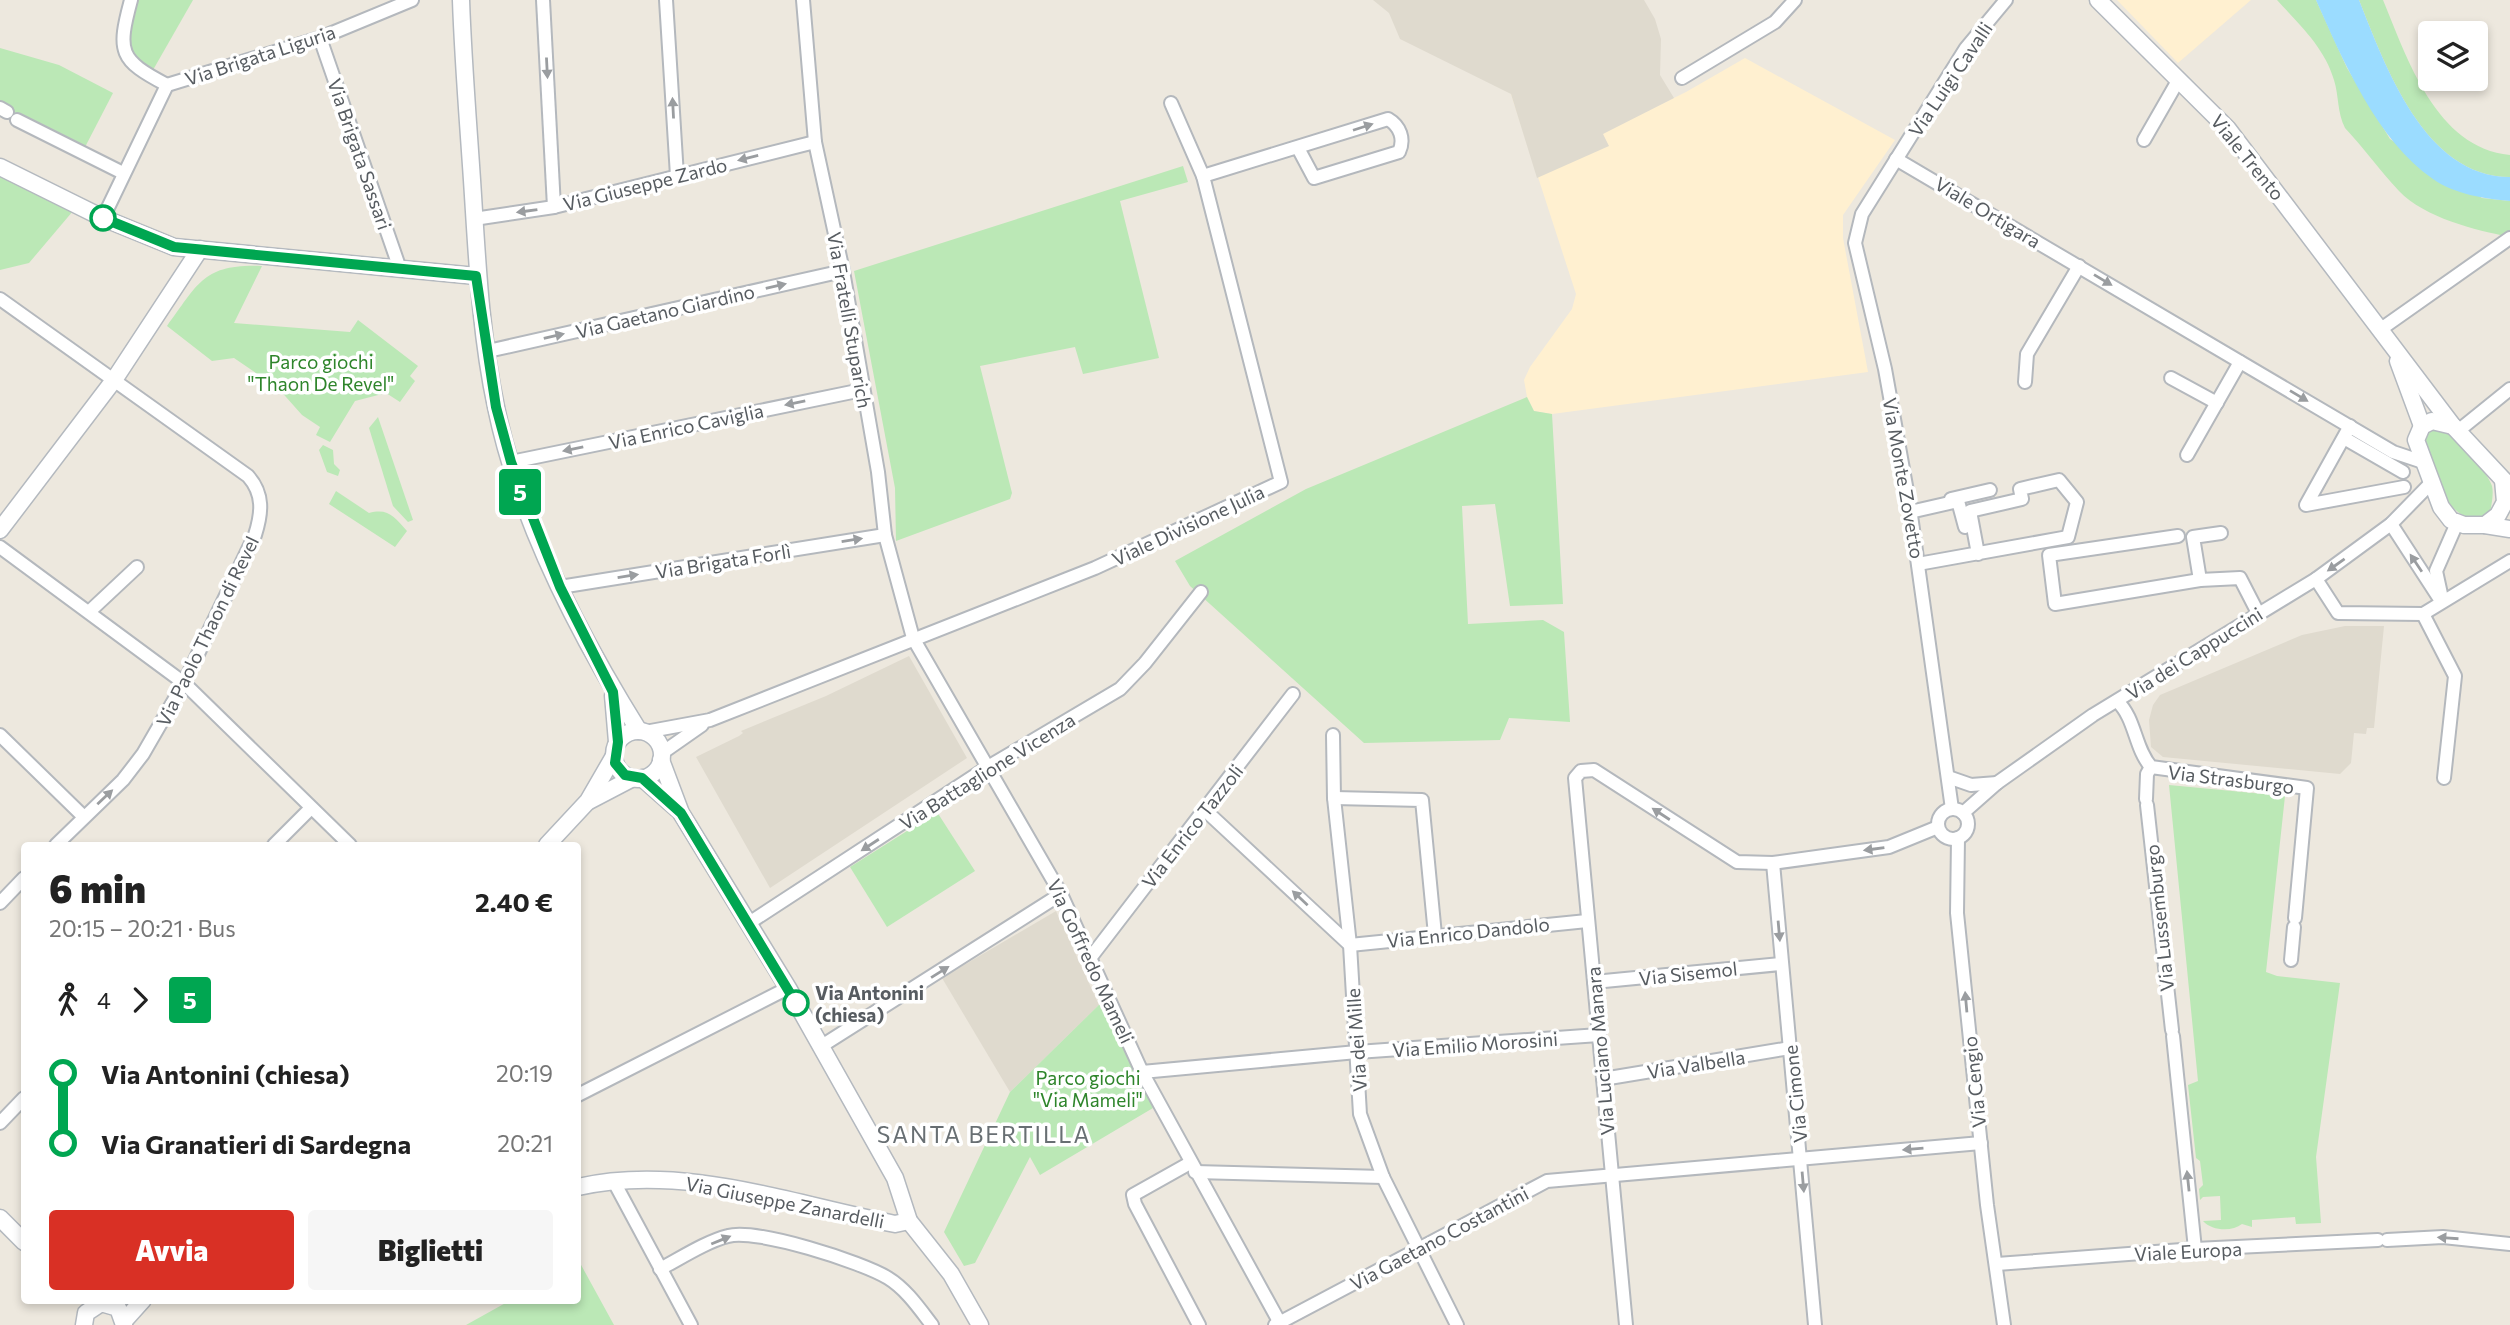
<!DOCTYPE html>
<html lang="it">
<head>
<meta charset="utf-8">
<style>
  body { margin:0; font-family:Commissioner,sans-serif; background:#f6f6f6; color:#222; height:100vh; display:flex; flex-direction:column; font-size:26px; white-space:nowrap }
  * { box-sizing:border-box; margin:0 }
  p { font-size:23px; color:#767676 }
  .icon { flex:none; width:38px; height:38px; fill:none; stroke:currentColor; stroke-width:2; stroke-linecap:round; stroke-linejoin:round }
  .map { position:relative; flex:1; overflow:hidden }
  .details { position:absolute; left:21px; top:842px; width:560px; height:462px; display:flex; flex-direction:column; background:#fff; border-radius:7px; box-shadow:0 4px 10px #0003 }
  .details>* { flex:none }
  .badge { padding:0 14px; border-radius:5px; font-size:24px; line-height:46px }
  .fabs { position:absolute; left:2418px; top:21px; display:grid; gap:14px }
  .fabs a { display:grid; place-items:center; width:70px; height:70px; border-radius:7px; background:#fff; box-shadow:0 4px 10px #0003; font-size:35px }
  .map>.badge { position:absolute; translate:-50% -50%; box-shadow:0 0 0 4px #fff }
  .legs { display:flex; align-items:center; gap:10px; height:77px; padding:0 28px; font-size:23px }
  .legs p { margin-inline-start:auto }
  .headline { display:flex; align-items:center; justify-content:space-between; height:119px; padding:0 28px }
  h1 { font-size:38px; font-weight:800; line-height:52px }
  .action { display:flex; gap:14px; margin-top:auto; padding:14px 28px }
  .action a { flex:1; height:80px; border-radius:7px; background:#d93025; color:#fff; font-size:28px; font-weight:800; line-height:80px; text-align:center }
  .action a+a { background:#f6f6f6; color:#222 }
  ul { padding:0 28px; list-style:none }
  li { display:flex; align-items:center; gap:24px; height:70px; font-size:26px }
  li i { display:grid; place-items:center; width:10px; height:100%; margin:0 9px; background:currentColor }
  li i::after { content:''; width:18px; height:18px; margin:-9px; border:5px solid; border-radius:50%; background:#fff }
  li p { margin-inline-start:auto }
  li:first-child i { background:linear-gradient(#0000 50%,currentColor 0) }
  li:last-child i { background:linear-gradient(currentColor 50%,#0000 0) }
  .map>svg:first-child { display:block }
  .commercial { fill:#fff0d0 }
  .education { fill:#dfdace }
  .green { fill:#bbe8b6 }
  .water { fill:#9bdcff }
  .lines { fill:none; stroke-linecap:round; stroke-linejoin:round }
  .street-casing { stroke:#b4b8bd; stroke-width:16 }
  .secondary-casing { stroke:#b4b9bf; stroke-width:19 }
  .street { stroke:#fff; stroke-width:12 }
  .secondary { stroke:#fff; stroke-width:16 }
  .oneway { fill:#9a9da0 }
  .line-1-casing { stroke:#fff; stroke-width:16 }
  .line-1 { stroke:#00a651; stroke-width:10 }
  .stop-1-dot { fill:#fff; stroke:#00a651; stroke-width:3.5 }
  .labels { text-anchor:middle; dominant-baseline:central; stroke-width:7; stroke-linejoin:round; paint-order:stroke }
  .street-label { font-size:19px; fill:#575c61; stroke:#fff }
  .park-label { font-size:19px; fill:#2e852b; stroke:#fff }
  .stop-label { font-size:19px; font-weight:bold; fill:#575c61; stroke:#fff; text-anchor:start }
  .quarter-label { font-size:23px; letter-spacing:2px; fill:#686f73; stroke:#fff }
</style>
</head>
<body>
<div class="map">
<svg width="2510" height="1325" viewBox="0 0 2510 1325">
  <rect width="100%" height="100%" fill="#ede8de"/>
  <g class="commercial">
    <path d="M 2117,0 L 2251,0 L 2178,63 Z"/>
    <path d="M 1745,58 L 1895,140 L 1843,215 L 1843,238 L 1868,372 L 1552,414 L 1534,411 L 1527,397 L 1524,380 L 1530,367 L 1572,309 L 1576,294 L 1511,94 L 1591,139 L 1686,92 Z"/>
  </g>
  <g class="education">
    <path d="M 1373,0 L 1644,0 L 1655,19 L 1661,39 L 1660,75 L 1674,98 L 1603,134 L 1609,146 L 1537,178 L 1511,94 L 1400,39 L 1389,13 Z"/>
    <path d="M 2345,626 L 2384,626 L 2374,728 L 2367,728 L 2366,734 L 2354,733 L 2351,763 L 2340,774 L 2163,757 L 2151,747 L 2149,720 L 2153,705 L 2160,695 L 2302,635 Z"/>
    <path d="M 909,656 L 967,758 L 770,888 L 696,757 L 739,736 L 743,733 L 741,731 L 826,696 Z"/>
    <path d="M 1056,911 L 1099,1005 L 1010,1092 L 942,978 Z"/>
  </g>
  <g class="green">
    <path d="M 135,0 L 193,0 L 153,70 L 133,59 L 126,49 Z"/>
    <path d="M 2277,0 L 2316,0 L 2347,68 L 2390,139 L 2482,198 L 2510,201 L 2510,237 C 2475,230 2425,218 2399,191 C 2380,171 2364,148 2345,128 C 2337,112 2339,96 2334,80 C 2325,48 2299,24 2277,0 Z"/>
    <path d="M 2359,0 L 2383,0 C 2407,58 2436,148 2510,155 L 2510,177 C 2424,177 2385,65 2359,0 Z"/>
    <path d="M 0,48 L 59,65 L 113,93 L 83,151 L 0,109 Z"/>
    <path d="M 1183,166 L 1188,182 L 1120,201 L 1159,358 L 1083,374 L 1075,347 L 980,366 L 1012,493 L 1010,499 L 896,541 L 895,488 L 854,271 Z"/>
    <path d="M 0,175 L 73,211 L 29,263 L 0,270 Z"/>
    <path d="M 262,266 L 234,323 L 350,332 L 358,320 L 418,366 L 410,376 L 415,381 L 400,402 L 386,393 L 355,401 L 330,442 L 316,435 L 320,427 L 302,415 L 278,388 L 234,358 L 212,361 L 167,326 C 199,283 203,264 262,266 Z"/>
    <path d="M 1527,397 L 1534,411 L 1552,414 L 1563,604 L 1510,606 L 1495,504 L 1462,506 L 1468,624 L 1543,620 L 1564,632 L 1570,722 L 1509,718 L 1500,740 L 1364,743 L 1190,586 L 1175,561 L 1306,489 Z"/>
    <path d="M 378,417 L 413,520 L 408,522 L 393,506 L 369,428 Z"/>
    <path d="M 2436,426 C 2451,432 2487,470 2492,486 C 2494,495 2491,506 2490,514 C 2445,534 2434,467 2423,437 Z"/>
    <path d="M 323,445 L 333,450 L 334,464 L 340,470 L 338,476 L 327,472 L 319,450 Z"/>
    <path d="M 336,491 L 369,513 C 389,508 394,517 407,531 L 395,547 L 329,504 Z"/>
    <path d="M 2169,785 L 2285,796 L 2266,972 L 2277,976 L 2340,983 L 2316,1157 L 2321,1223 L 2296,1224 L 2295,1217 L 2252,1220 L 2252,1227 L 2242,1224 C 2232,1232 2212,1231 2203,1221 L 2221,1220 L 2220,1196 L 2203,1197 L 2200,1200 L 2199,1189 L 2203,1185 L 2200,1161 L 2196,1158 L 2188,1085 L 2198,1081 Z"/>
    <path d="M 937,812 L 975,871 L 887,927 L 850,867 Z"/>
    <path d="M 1105,999 L 1153,1108 L 1040,1175 L 1030,1157 L 975,1263 L 964,1266 L 944,1232 L 1010,1092 Z"/>
    <path d="M 580,1263 L 614,1325 L 466,1325 L 511,1300 L 578,1300 Z"/>
  </g>
  <path class="water" d="M 2316,0 L 2359,0 C 2385,65 2424,177 2510,177 L 2510,201 C 2485,199 2454,194 2433,179 C 2378,142 2342,59 2316,0 Z"/>
  <g class="lines">
    <g class="street-casing">
      <g id="street">
        <path d="M 131,0 C 117,52 119,60 167,85"/>
        <path d="M 543,0 L 554,207"/>
        <path d="M 666,0 L 677,176"/>
        <path d="M 803,0 L 815,142 L 843,271 L 878,472 L 885,535 L 913,638 L 1061,894 L 1142,1072 L 1281,1325"/>
        <path d="M 320,38 L 400,269"/>
        <path d="M 1682,78 L 1775,22 L 1795,0"/>
        <path d="M 1171,103 L 1203,176"/>
        <path d="M 0,108 L 7,112"/>
        <path d="M 17,120 L 123,173"/>
        <path d="M 2144,140 L 2179,79"/>
        <path d="M 1896,159 L 2393,452 L 2423,462"/>
        <path d="M 103,218 L 167,85 L 320,38 L 412,0"/>
        <path d="M 474,219 L 554,207 L 815,142"/>
        <path d="M 0,299 L 248,476 C 264,494 262,513 255,535 L 184,683 L 143,754 L 123,780 L 56,845"/>
        <path d="M 2381,329 L 2510,238"/>
        <path d="M 488,351 L 843,271"/>
        <path d="M 2171,378 L 2217,403"/>
        <path d="M 2025,382 L 2027,354 L 2079,266"/>
        <path d="M 2350,426 L 2306,505 L 2404,487"/>
        <path d="M 2458,431 L 2510,389"/>
        <path d="M 2344,438 L 2403,472"/>
        <path d="M 2187,455 L 2240,362"/>
        <path d="M 511,462 L 862,390"/>
        <path d="M 1951,499 L 1990,490"/>
        <path d="M 1910,512 L 1958,501 L 1965,527"/>
        <path d="M 2391,524 L 2441,601"/>
        <path d="M 2221,533 L 2193,537 L 2200,580 L 2240,578 L 2258,613"/>
        <path d="M 2178,536 L 2049,555 L 2055,604 L 2200,580"/>
        <path d="M 0,547 L 184,683 L 350,845"/>
        <path d="M 1918,564 L 2068,537 L 2077,502 L 2059,480 L 2020,489 L 2022,499 L 1970,511 L 1978,554"/>
        <path d="M 2316,579 L 2338,613 L 2423,614 L 2510,561"/>
        <path d="M 560,587 L 885,535"/>
        <path d="M 2441,594 L 2436,571 L 2457,523"/>
        <path d="M 90,611 L 137,567"/>
        <path d="M 2423,614 L 2455,676 L 2444,778"/>
        <path d="M 2117,701 C 2136,719 2134,747 2151,767 L 2307,788 L 2295,918"/>
        <path d="M 645,732 L 710,720 L 1095,568 L 1281,482 L 1203,176 L 1388,119 C 1400,126 1405,139 1399,152 L 1314,178 L 1298,148"/>
        <path d="M 0,735 L 84,817"/>
        <path d="M 1333,735 L 1334,798 L 1350,945 L 1360,1114 L 1383,1177 L 1457,1325"/>
        <path d="M 662,753 L 702,725"/>
        <path d="M 1948,777 L 1971,785 L 1997,783"/>
        <path d="M 1334,798 L 1422,800 L 1435,935"/>
        <path d="M 2146,799 L 2147,774 L 2151,767"/>
        <path d="M 2147,805 L 2172,1030"/>
        <circle cx="1953" cy="824" r="15"/>
        <path d="M 1952,809 L 1910,508 L 1885,369 L 1855,243 L 1862,214 L 1966,48 L 2006,0"/>
        <path d="M 1206,811 L 1350,945"/>
        <path d="M 1963,813 L 1997,783 L 2093,715 L 2316,579 L 2391,524 L 2431,483"/>
        <path d="M 1958,838 L 1957,913 L 1987,1205 L 2004,1325"/>
        <path d="M 274,845 L 311,808"/>
        <path d="M 1773,863 L 1815,1325"/>
        <path d="M 0,903 L 24,878"/>
        <path d="M 749,923 L 988,767 L 1120,689 L 1145,663 L 1201,592"/>
        <path d="M 1350,945 L 1587,921"/>
        <path d="M 1091,957 L 1293,694"/>
        <path d="M 2291,960 L 2294,927"/>
        <path d="M 1594,982 L 1781,964"/>
        <path d="M 2173,1036 L 2195,1249"/>
        <path d="M 820,1047 L 1061,894"/>
        <path d="M 1142,1072 L 1357,1052 L 1599,1035"/>
        <path d="M 1603,1079 L 1790,1048"/>
        <path d="M 578,1095 L 788,988"/>
        <path d="M 0,1123 L 24,1098"/>
        <path d="M 1190,1163 L 1133,1195 L 1135,1204 L 1199,1325"/>
        <path d="M 1195,1172 L 1383,1177"/>
        <path d="M 613,1180 L 691,1325"/>
        <path d="M 2387,1240 L 2443,1237 L 2510,1244"/>
        <path d="M 1997,1264 L 2195,1249 L 2378,1240"/>
        <path d="M 660,1269 C 681,1258 705,1242 728,1236 C 756,1228 862,1262 888,1278 C 906,1289 919,1308 932,1325"/>
        <path d="M 1275,1325 L 1547,1181 L 1981,1143"/>
        <path d="M 1626,1325 L 1575,778 L 1581,771 L 1594,770 L 1737,862 L 1773,863 L 1889,847 L 1938,827"/>
      </g>
    </g>
    <g class="secondary-casing">
      <g id="secondary">
        <path d="M 461,0 C 463,60 468,120 472,180 C 477,256 480,332 496,407 C 519,519 579,635 639,731"/>
        <path d="M 2098,0 L 2228,129 L 2453,426 L 2510,487"/>
        <path d="M 0,167 L 103,218 L 174,247 L 476,276"/>
        <path d="M 2398,361 L 2422,426"/>
        <path d="M 2453,426 L 2432,421 L 2422,426 L 2416,440 L 2441,507 L 2451,520 L 2464,525 L 2485,525 L 2498,515 L 2505,502 L 2503,480"/>
        <path d="M 2485,525 L 2510,529"/>
        <path d="M 0,530 L 114,380 L 200,249"/>
        <path d="M 613,695 L 617,742"/>
        <circle cx="638" cy="755" r="24"/>
        <path d="M 661,760 L 681,813 L 788,988 L 895,1178 L 909,1221 L 951,1274 L 980,1325"/>
        <path d="M 642,778 L 677,809"/>
        <path d="M 589,801 L 633,778"/>
        <path d="M 547,845 L 588,801 L 614,756"/>
        <path d="M 578,1187 C 684,1163 791,1204 895,1224 L 909,1221"/>
        <path d="M 0,1218 L 24,1242"/>
        <path d="M 124,1321 L 143,1300"/>
        <path d="M 84,1325 L 86,1313 L 101,1303 L 118,1308 L 124,1325"/>
      </g>
    </g>
    <use href="#street" class="street"/>
    <use href="#secondary" class="secondary"/>
  </g>
  <defs><path id="oneway-solid" d="M-6-.8H1V-3.2L6.5 0L1 3.2V.8H-6Z" transform="scale(1.75)"/></defs>
  <g class="oneway">
    <use href="#oneway-solid" transform="translate(547 68) rotate(87)"/>
    <use href="#oneway-solid" transform="translate(673 108) rotate(-93)"/>
    <use href="#oneway-solid" transform="translate(1363 127) rotate(-18)"/>
    <use href="#oneway-solid" transform="translate(748 158) rotate(166)"/>
    <use href="#oneway-solid" transform="translate(527 211) rotate(172)"/>
    <use href="#oneway-solid" transform="translate(2103 280) rotate(31)"/>
    <use href="#oneway-solid" transform="translate(776 286) rotate(-13)"/>
    <use href="#oneway-solid" transform="translate(554 336) rotate(-13)"/>
    <use href="#oneway-solid" transform="translate(2299 396) rotate(31)"/>
    <use href="#oneway-solid" transform="translate(795 403) rotate(168)"/>
    <use href="#oneway-solid" transform="translate(573 449) rotate(168)"/>
    <use href="#oneway-solid" transform="translate(852 540) rotate(-9)"/>
    <use href="#oneway-solid" transform="translate(2416 563) rotate(-124)"/>
    <use href="#oneway-solid" transform="translate(2336 565) rotate(145)"/>
    <use href="#oneway-solid" transform="translate(628 576) rotate(-9)"/>
    <use href="#oneway-solid" transform="translate(105 797) rotate(-43)"/>
    <use href="#oneway-solid" transform="translate(1661 814) rotate(-147)"/>
    <use href="#oneway-solid" transform="translate(870 845) rotate(147)"/>
    <use href="#oneway-solid" transform="translate(1874 849) rotate(172)"/>
    <use href="#oneway-solid" transform="translate(1300 898) rotate(-137)"/>
    <use href="#oneway-solid" transform="translate(1779 931) rotate(85)"/>
    <use href="#oneway-solid" transform="translate(940 972) rotate(-32)"/>
    <use href="#oneway-solid" transform="translate(1966 1002) rotate(-95)"/>
    <use href="#oneway-solid" transform="translate(1913 1149) rotate(175)"/>
    <use href="#oneway-solid" transform="translate(2188 1181) rotate(-96)"/>
    <use href="#oneway-solid" transform="translate(1803 1182) rotate(85)"/>
    <use href="#oneway-solid" transform="translate(2448 1238) rotate(-176)"/>
    <use href="#oneway-solid" transform="translate(721 1240) rotate(-22)"/>
  </g>
  <g class="lines">
    <g class="line-1-casing">
      <path id="line-1" d="M 103,218 L 174,247 L 476,276 L 496,407 L 511,462 L 560,587 L 613,692 L 618,742 L 615,763 L 625,775 L 642,778 L 681,813 L 796,1003"/>
    </g>
    <use href="#line-1" class="line-1"/>
  </g>
  <g class="stop-1-dot">
    <circle cx="103" cy="218" r="12"/>
    <circle cx="796" cy="1003" r="12"/>
  </g>
  <g class="labels">
    <g class="street-label">
      <text transform="translate(260 55) rotate(-18)">Via Brigata Liguria</text>
      <text transform="translate(1950 79) rotate(-56)">Via Luigi Cavalli</text>
      <text transform="translate(360 154) rotate(71)">Via Brigata Sassari</text>
      <text transform="translate(2248 157) rotate(51)">Viale Trento</text>
      <text transform="translate(645 184) rotate(-14)">Via Giuseppe Zardo</text>
      <text transform="translate(1988 212) rotate(31)">Viale Ortigara</text>
      <text transform="translate(665 311) rotate(-13)">Via Gaetano Giardino</text>
      <text transform="translate(850 320) rotate(80)">Via Fratelli Stuparich</text>
      <text transform="translate(686 426) rotate(-12)">Via Enrico Caviglia</text>
      <text transform="translate(1904 478) rotate(80)">Via Monte Zovetto</text>
      <text transform="translate(1188 525) rotate(-25)">Viale Divisione Julia</text>
      <text transform="translate(723 561) rotate(-9)">Via Brigata Forlì</text>
      <text transform="translate(207 631) rotate(-64)">Via Paolo Thaon di Revel</text>
      <text transform="translate(2194 653) rotate(-32)">Via dei Cappuccini</text>
      <text transform="translate(987 771) rotate(-32)">Via Battaglione Vicenza</text>
      <text transform="translate(2231 779) rotate(7)">Via Strasburgo</text>
      <text transform="translate(1192 826) rotate(-52)">Via Enrico Tazzoli</text>
      <text transform="translate(2159 918) rotate(-96)">Via Lussemburgo</text>
      <text transform="translate(1468 932) rotate(-6)">Via Enrico Dandolo</text>
      <text transform="translate(1091 961) rotate(65)">Via Goffredo Mameli</text>
      <text transform="translate(1688 973) rotate(-6)">Via Sisemol</text>
      <text transform="translate(1356 1040) rotate(-94)">Via dei Mille</text>
      <text transform="translate(1475 1044) rotate(-4)">Via Emilio Morosini</text>
      <text transform="translate(1600 1051) rotate(-95)">Via Luciano Manara</text>
      <text transform="translate(1696 1064) rotate(-9)">Via Valbella</text>
      <text transform="translate(1974 1082) rotate(-96)">Via Cengio</text>
      <text transform="translate(1795 1094) rotate(-96)">Via Cimone</text>
      <text transform="translate(785 1202) rotate(11)">Via Giuseppe Zanardelli</text>
      <text transform="translate(1439 1238) rotate(-28)">Via Gaetano Costantini</text>
      <text transform="translate(2188 1251) rotate(-3)">Viale Europa</text>
    </g>
    <g class="park-label">
      <text x="321" y="361">Parco giochi<tspan x="321" dy="22">"Thaon De Revel"</tspan></text>
      <text x="1088" y="1077">Parco giochi<tspan x="1088" dy="22">"Via Mameli"</tspan></text>
    </g>
    <g class="stop-label">
      <text x="815" y="992">Via Antonini<tspan x="815" dy="22">(chiesa)</tspan></text>
    </g>
    <g class="quarter-label">
      <text x="984" y="1134">SANTA BERTILLA</text>
    </g>
  </g>
</svg>
<div class="fabs">
<a><svg class="icon" aria-label="layers" viewBox="0 0 24 24"><path d="M12 4l9 5-9 5-9-5zM3 14l9 5 9-5"/></svg></a>
</div>
<b class="badge" style="left:520px;top:492px;background:#00a651;color:#fff">5</b>
<section class="details">
<div class="headline"><div><h1>6 min</h1><p>20:15 – 20:21 · Bus</p></div><b>2.40 €</b></div>
<div class="legs"><svg class="icon" aria-label="walk" viewBox="0 0 24 24"><circle cx="13" cy="4" r="2"/><path d="M13 8l-2 6 4 7M11 14l-3 7M7 12l3-4h3l4 4"/></svg>4<svg class="icon" aria-label="forward" viewBox="0 0 24 24"><path d="M9 5l7 7-7 7"/></svg><b class="badge" style="background:#00a651;color:#fff">5</b></div>
<ul>
<li><i style="color:#00a651"></i><b>Via Antonini (chiesa)</b><p>20:19</p></li>
<li><i style="color:#00a651"></i><b>Via Granatieri di Sardegna</b><p>20:21</p></li>
</ul>
<div class="action"><a>Avvia</a><a>Biglietti</a></div>
</section>
</div>
</body>
</html>
